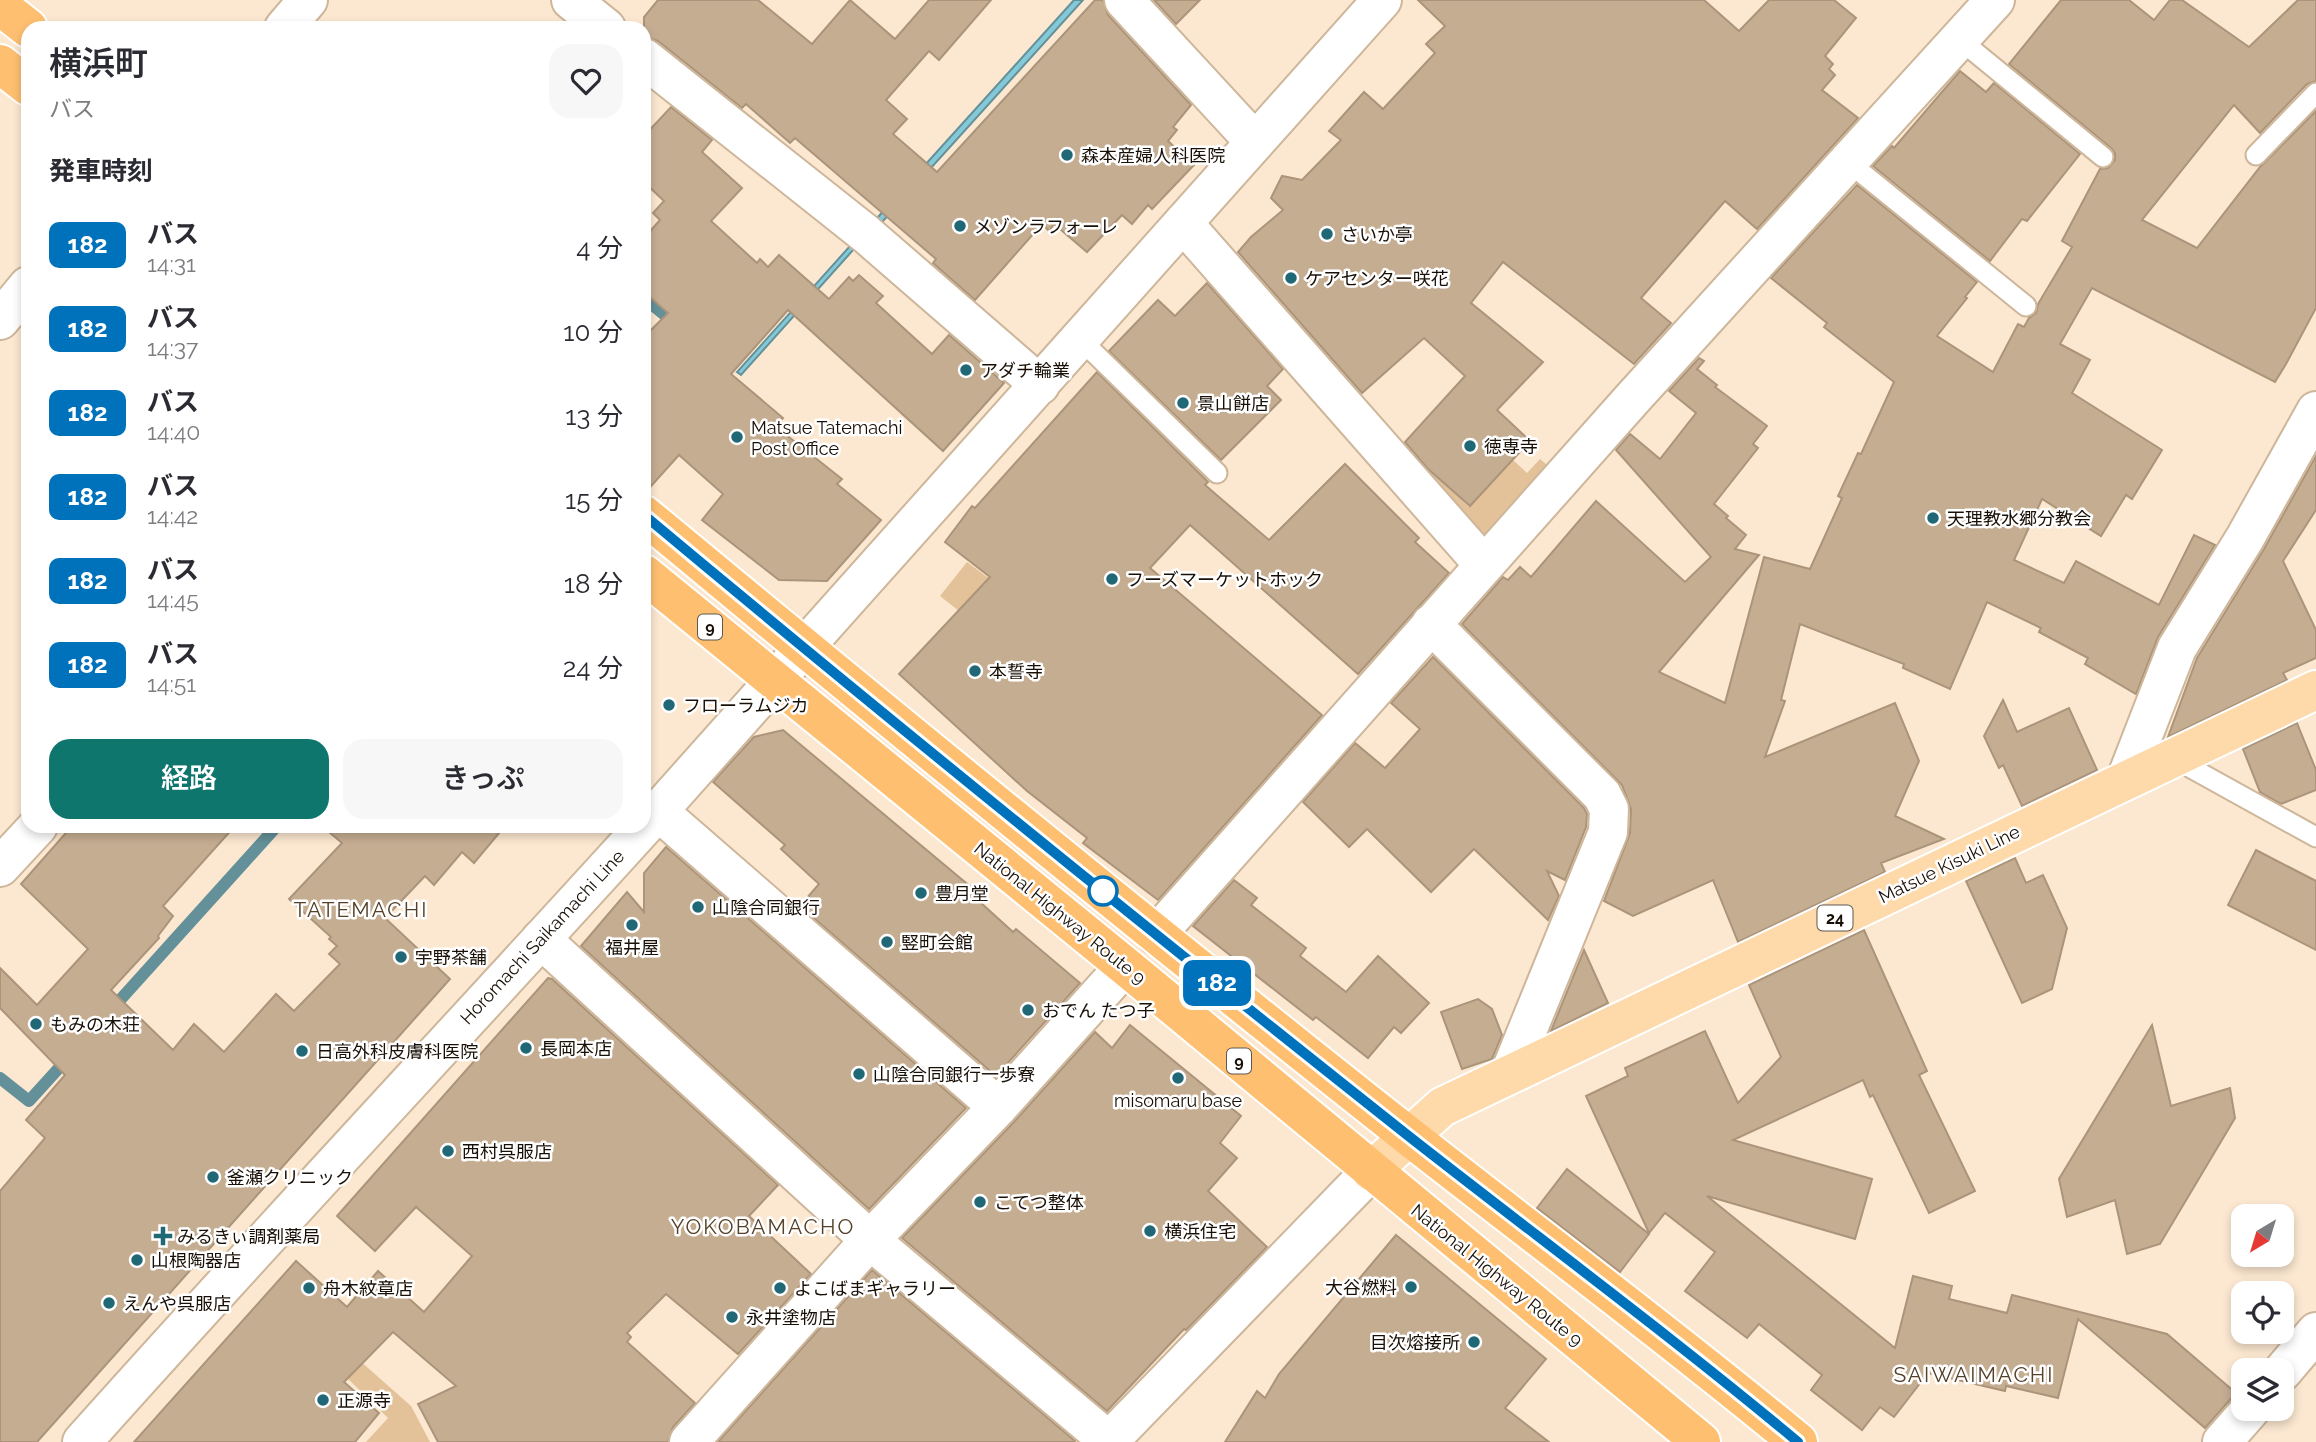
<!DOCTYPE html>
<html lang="ja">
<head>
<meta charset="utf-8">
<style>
  body { margin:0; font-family:Raleway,"Noto Sans JP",sans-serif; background:#f7f7f7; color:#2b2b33; height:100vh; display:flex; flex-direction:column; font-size:26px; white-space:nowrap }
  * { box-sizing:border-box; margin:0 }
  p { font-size:23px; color:#7c7c81 }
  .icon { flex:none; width:38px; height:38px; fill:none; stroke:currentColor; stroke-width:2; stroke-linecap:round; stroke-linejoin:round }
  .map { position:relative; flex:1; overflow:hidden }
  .sheet { position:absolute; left:21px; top:21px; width:630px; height:812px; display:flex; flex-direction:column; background:#fff; border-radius:21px; box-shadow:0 4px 10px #0003 }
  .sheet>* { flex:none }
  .badge { padding:0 14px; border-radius:10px; font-size:24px; line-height:46px }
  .needle { width:46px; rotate:218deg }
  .controls { position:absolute; left:2231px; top:1204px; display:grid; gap:14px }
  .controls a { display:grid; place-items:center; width:63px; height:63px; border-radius:14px; background:#fff; box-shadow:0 4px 10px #0003; font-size:35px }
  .map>.badge { position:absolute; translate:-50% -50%; box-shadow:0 0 0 4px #fff }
  h2 { padding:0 28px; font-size:26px; line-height:63px }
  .round { display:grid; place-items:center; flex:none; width:74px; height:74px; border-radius:21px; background:#f7f7f7 }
  .headline { display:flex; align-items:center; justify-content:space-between; height:119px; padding:0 28px }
  h1 { font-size:33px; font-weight:600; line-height:52px }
  .cta { display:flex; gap:14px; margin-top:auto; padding:14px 28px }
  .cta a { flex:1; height:80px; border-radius:21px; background:#0f766e; color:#fff; font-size:28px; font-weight:600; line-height:80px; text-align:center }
  .cta a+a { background:#f7f7f7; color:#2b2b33 }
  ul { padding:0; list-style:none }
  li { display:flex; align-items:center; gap:21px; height:84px; padding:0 28px }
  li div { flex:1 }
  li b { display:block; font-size:26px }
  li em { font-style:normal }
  li .badge { min-width:77px; font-weight:700; text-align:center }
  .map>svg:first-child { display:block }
  .green { fill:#e3c199 }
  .water { fill:#84c9d8; stroke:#649199; stroke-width:2 }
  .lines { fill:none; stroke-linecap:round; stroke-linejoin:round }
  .stream { stroke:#649199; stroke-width:12 }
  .building { fill:#c5ad92; stroke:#ab9479; stroke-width:2 }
  .lane-casing { stroke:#ceb69a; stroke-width:23 }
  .street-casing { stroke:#ceb69a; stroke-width:42 }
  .secondary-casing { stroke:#ceb69a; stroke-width:42 }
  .primary-casing { stroke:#fff; stroke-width:42 }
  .highway-casing { stroke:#fff; stroke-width:42 }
  .lane { stroke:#fff; stroke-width:19 }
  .street { stroke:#fff; stroke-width:38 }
  .secondary { stroke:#fff; stroke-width:38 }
  .primary { stroke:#fed9aa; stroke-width:38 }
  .highway { stroke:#febf71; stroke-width:38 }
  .line-casing { stroke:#fff; stroke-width:16 }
  .line { stroke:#0072bc; stroke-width:10 }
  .poi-dot { fill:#216876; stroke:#fff; stroke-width:2.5 }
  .stop-dot { fill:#fff; stroke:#0072bc; stroke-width:3.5 }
  .labels { text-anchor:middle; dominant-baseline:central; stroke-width:5; stroke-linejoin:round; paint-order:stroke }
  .shield { fill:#fff; stroke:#5d5751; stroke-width:2 }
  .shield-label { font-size:16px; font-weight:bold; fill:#180f06 }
  .poi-label { font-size:18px; fill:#180f06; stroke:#fff; text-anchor:start }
  .street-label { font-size:18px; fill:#180f06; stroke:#fff }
  .quarter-label { font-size:21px; letter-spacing:2px; fill:#554129; stroke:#fff }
</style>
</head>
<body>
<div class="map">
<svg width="2316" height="1442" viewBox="0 0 2316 1442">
  <rect width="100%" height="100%" fill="#fce8d1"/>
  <g class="green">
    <path d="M 1400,443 L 1469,507 L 1513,460 L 1527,473 L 1540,459 L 1553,470 L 1481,553 Z"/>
    <path d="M 967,562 L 1042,618 L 964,615 L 940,596 Z"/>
    <path d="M 350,1352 L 411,1406 L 430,1442 L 366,1442 L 388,1418 L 337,1368 Z"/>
  </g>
  <g class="water">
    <path d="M 1074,0 L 1083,0 L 874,231 L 869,227 Z"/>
    <path d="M 850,246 L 854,249 L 741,375 L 737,372 Z"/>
  </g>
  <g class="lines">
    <g class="stream">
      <path d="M 644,298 L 676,324"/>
      <path d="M 111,1010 L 277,826"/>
      <path d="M 0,1078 L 29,1101 L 68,1058"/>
    </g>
  </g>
  <g class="building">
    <path d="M 658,0 L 758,0 L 812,44 L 850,0 L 895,39 L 929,0 L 991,0 L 939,60 L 929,51 L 886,100 L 907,119 L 893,134 L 937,172 L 1095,0 L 1103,0 L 1108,15 L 1191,105 L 1173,127 L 1177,130 L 1168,141 L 1194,165 L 1152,209 L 1148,205 L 1132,224 L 1122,215 L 1087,252 L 1054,224 L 1049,231 L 1042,224 L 975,300 L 933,263 L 936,259 L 795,138 L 790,143 L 746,104 L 742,108 L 658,41 L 644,37 L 644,17 Z"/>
    <path d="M 1154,0 L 1200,0 L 1176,24 Z"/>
    <path d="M 1418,0 L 1704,0 L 1739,31 L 1769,0 L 1834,0 L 1856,18 L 1825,56 L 1833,64 L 1829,69 L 1835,75 L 1822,90 L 1858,118 L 1757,229 L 1725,201 L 1641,298 L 1671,323 L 1634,364 L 1503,262 L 1471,303 L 1543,362 L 1497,410 L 1530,441 L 1470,506 L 1427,468 L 1405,442 L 1465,376 L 1424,338 L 1362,393 L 1238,252 L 1251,237 L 1283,210 L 1271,198 L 1282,176 L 1302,180 L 1341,140 L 1329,131 L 1364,92 L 1383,109 L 1435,53 L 1426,44 L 1445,26 Z"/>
    <path d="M 2061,0 L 2129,0 L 2154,20 L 2170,0 L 2182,0 L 2249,47 L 2298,0 L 2316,0 L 2316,81 L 2307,84 L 2260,133 L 2234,105 L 2142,220 L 2197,248 L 2260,167 L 2316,111 L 2316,308 L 2286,364 L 2275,382 L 2092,288 L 2060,344 L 2090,360 L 2072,393 L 2162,450 L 2132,499 L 2126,495 L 2101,536 L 2042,499 L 2014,560 L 2064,583 L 2076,561 L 2159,605 L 2194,535 L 2215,545 L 2158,637 L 2136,694 L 2085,664 L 2088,658 L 2039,632 L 2041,628 L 1987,602 L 1950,689 L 1903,668 L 1904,664 L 1800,624 L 1781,700 L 1785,701 L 1765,757 L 1895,703 L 1919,761 L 1895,816 L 1944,839 L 1881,863 L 1885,872 L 1738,942 L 1713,880 L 1633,916 L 1604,901 L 1630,833 L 1631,809 L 1622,785 L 1462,624 L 1503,577 L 1508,580 L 1520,567 L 1531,577 L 1596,501 L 1685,582 L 1711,557 L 1616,450 L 1630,434 L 1660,459 L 1696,413 L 1669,391 L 1699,358 L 1704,361 L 1697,369 L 1717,385 L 1715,387 L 1767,426 L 1753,444 L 1758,448 L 1714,504 L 1728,516 L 1726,518 L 1746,535 L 1735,549 L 1759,555 L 1659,672 L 1725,703 L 1764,557 L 1810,569 L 1842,498 L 1838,496 L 1858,453 L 1861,454 L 1894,382 L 1824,327 L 1827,323 L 1771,278 L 1857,185 L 1977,282 L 1965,297 L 1967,298 L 1937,336 L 1993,372 L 2018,324 L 2024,327 L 2029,318 L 2036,313 L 2038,304 L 2072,247 L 2062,241 L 2100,169 L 2108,168 L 2115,160 L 2115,153 L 2111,148 L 2009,64 Z"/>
    <path d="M 1960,71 L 1986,92 L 1994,83 L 2080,154 L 2027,221 L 2022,219 L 1990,261 L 1873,166 L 1892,146 L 1894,148 Z"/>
    <path d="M 671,107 L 712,140 L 702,152 L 742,188 L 711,221 L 757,263 L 760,259 L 768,267 L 779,255 L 829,299 L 849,277 L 853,281 L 859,275 L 883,296 L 876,303 L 932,354 L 949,335 L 1004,383 L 943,451 L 788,310 L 731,374 L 783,418 L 775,426 L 842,479 L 837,484 L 881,520 L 827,581 L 779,580 L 702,520 L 723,494 L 679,455 L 644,494 L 644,337 L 668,313 L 644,292 L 644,238 L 660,220 L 653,213 L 664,201 L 644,182 L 644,136 Z"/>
    <path d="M 1207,283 L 1283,369 L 1267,386 L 1281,400 L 1221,460 L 1109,351 L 1158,300 L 1175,316 Z"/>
    <path d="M 1097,372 L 1208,482 L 1205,485 L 1269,540 L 1345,464 L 1419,538 L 1415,542 L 1449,573 L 1358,674 L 1190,525 L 1150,568 L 1322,715 L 1158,900 L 1083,843 L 1087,838 L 1027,791 L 899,674 L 990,577 L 945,542 L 972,506 L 975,508 Z"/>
    <path d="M 2316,456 L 2316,510 L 2283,561 L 2316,630 L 2316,658 L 2283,673 L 2287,680 L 2168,737 L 2197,658 L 2264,549 Z"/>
    <path d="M 1433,657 L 1584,808 L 1587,814 L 1586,827 L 1565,880 L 1547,871 L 1559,896 L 1548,920 L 1474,849 L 1431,892 L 1367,829 L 1349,847 L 1303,802 L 1355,743 L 1385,768 L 1420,729 L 1391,703 Z"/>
    <path d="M 2003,700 L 2017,732 L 2069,708 L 2097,770 L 2022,806 L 2003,765 L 1999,768 L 1984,736 Z"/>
    <path d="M 2297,723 L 2316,770 L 2316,790 L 2281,804 L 2260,792 L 2243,749 Z"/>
    <path d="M 783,730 L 972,888 L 969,892 L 1013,932 L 1016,929 L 1080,983 L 996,1076 L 800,906 L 819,884 L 781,849 L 785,845 L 713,782 L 754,737 Z"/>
    <path d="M 72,826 L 235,826 L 163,906 L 173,916 L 158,936 L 159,938 L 111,990 L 173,1050 L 194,1024 L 224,1052 L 276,994 L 294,1011 L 340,964 L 329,954 L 337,946 L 329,939 L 331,937 L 289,899 L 342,843 L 322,826 L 505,826 L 474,863 L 462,852 L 434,885 L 425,876 L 385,918 L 450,979 L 37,1442 L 0,1442 L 0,1191 L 45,1138 L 26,1120 L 65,1075 L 0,1008 L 0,968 L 37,1005 L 88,949 L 21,884 Z"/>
    <path d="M 666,847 L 966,1108 L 869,1209 L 581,946 L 627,892 L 644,912 L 644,873 Z"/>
    <path d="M 2256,850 L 2316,881 L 2316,950 L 2228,905 Z"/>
    <path d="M 2015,858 L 2026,883 L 2043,875 L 2067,928 L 2052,989 L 2022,1003 L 1966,881 Z"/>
    <path d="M 1234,880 L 1257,898 L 1251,905 L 1306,948 L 1300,956 L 1346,992 L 1378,956 L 1429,1003 L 1401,1033 L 1394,1027 L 1368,1058 L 1316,1017 L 1313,1020 L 1193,926 Z"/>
    <path d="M 1864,930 L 1927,1071 L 1919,1075 L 1975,1191 L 1929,1213 L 1873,1095 L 1870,1097 L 1863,1080 L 1733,1140 L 1872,1179 L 1855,1239 L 1707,1196 L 1895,1348 L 1913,1276 L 1952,1286 L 1949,1299 L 2007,1313 L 2012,1295 L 2167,1334 L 2236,1393 L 2205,1428 L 2078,1319 L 2058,1398 L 2006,1386 L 2005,1391 L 1928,1373 L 1894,1417 L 1880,1407 L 1862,1430 L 1811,1390 L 1822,1375 L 1759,1324 L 1747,1338 L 1685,1291 L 1715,1252 L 1665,1213 L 1649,1233 L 1586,1096 L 1628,1076 L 1625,1068 L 1705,1031 L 1738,1103 L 1781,1057 L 1749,985 Z"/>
    <path d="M 1584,950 L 1608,1003 L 1551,1031 Z"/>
    <path d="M 548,978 L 552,979 L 778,1185 L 749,1216 L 811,1274 L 738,1354 L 666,1294 L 627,1333 L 631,1337 L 627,1342 L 695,1403 L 673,1427 L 668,1442 L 438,1442 L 418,1404 L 456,1386 L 393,1332 L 344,1382 L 379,1413 L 355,1442 L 134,1442 L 296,1261 L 347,1307 L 378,1271 L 424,1312 L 472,1256 L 416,1207 L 375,1251 L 337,1216 Z"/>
    <path d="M 1478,999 L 1492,1009 L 1502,1035 L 1492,1059 L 1462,1069 L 1441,1012 Z"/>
    <path d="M 1130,1025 L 1241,1116 L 1220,1143 L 1237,1158 L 1208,1191 L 1267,1247 L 1186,1330 L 1184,1329 L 1107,1411 L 902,1238 L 1014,1122 L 1095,1032 L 1112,1048 Z"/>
    <path d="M 2152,1025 L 2171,1106 L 2230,1088 L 2235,1118 L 2160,1244 L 2127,1254 L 2115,1200 L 2067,1217 L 2059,1179 Z"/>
    <path d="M 1567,1169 L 1649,1234 L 1620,1272 L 1537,1208 Z"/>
    <path d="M 1396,1235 L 1546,1359 L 1505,1408 L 1549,1442 L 1225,1442 L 1257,1391 L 1265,1398 L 1279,1374 Z"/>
    <path d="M 872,1270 L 1075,1441 L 1074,1442 L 718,1442 Z"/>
  </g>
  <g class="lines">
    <g class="lane-casing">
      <g id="lane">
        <path d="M 1959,39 L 2103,157"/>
        <path d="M 2256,155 L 2316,93"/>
        <path d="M 1847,161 L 2026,306"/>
        <path d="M 1081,340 L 1217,473"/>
        <path d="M 2173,758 L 2316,837"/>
      </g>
    </g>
    <g class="street-casing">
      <g id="street">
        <path d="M 571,0 L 606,28"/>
        <path d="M 1124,0 L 1255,142"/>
        <path d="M 284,28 L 308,0"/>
        <path d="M 644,58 L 866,234 L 1040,385"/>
        <path d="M 1183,223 L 1484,565"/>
        <path d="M 0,320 L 28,286"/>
        <path d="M 1431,624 L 1602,795 L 1609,809 L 1608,832 L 1510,1073"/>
        <path d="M 2126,779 L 2177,648 L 2245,538 L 2316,411"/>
        <path d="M 658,811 L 998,1107"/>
        <path d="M 0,867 L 38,826"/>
        <path d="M 1156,935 L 1633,398 L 1995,0"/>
        <path d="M 541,939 L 870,1240 L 1110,1442"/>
        <path d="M 2282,1372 L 2316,1332"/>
        <path d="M 689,1442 L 870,1240 L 998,1107 L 1125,966"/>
        <path d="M 1108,1442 L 1371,1171"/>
        <path d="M 2222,1442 L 2251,1409"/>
      </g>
    </g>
    <g class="secondary-casing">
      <path id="secondary" d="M 82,1442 C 272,1229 469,1020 661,808 C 902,540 1142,270 1382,0"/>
    </g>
    <g class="primary-casing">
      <path id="primary" d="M 1371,1171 L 1442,1107 L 2316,690"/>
    </g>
    <g class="highway-casing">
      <g id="highway">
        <path d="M 0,6 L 28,28"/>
        <path d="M 0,64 L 28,86"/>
        <path d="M 644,515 C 896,724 1149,931 1406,1134 C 1537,1237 1670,1336 1798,1442"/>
        <path d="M 644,574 L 1125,966 L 1701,1442"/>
      </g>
    </g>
    <use href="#lane" class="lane"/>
    <use href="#street" class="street"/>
    <use href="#secondary" class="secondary"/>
    <use href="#primary" class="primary"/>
    <use href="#highway" class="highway"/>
  </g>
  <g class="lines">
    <g class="line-casing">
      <path id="line" d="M 644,515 C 895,725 1150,931 1406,1134 C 1537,1237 1670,1335 1798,1442"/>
    </g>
    <use href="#line" class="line"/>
  </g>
  <g class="poi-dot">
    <circle cx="1067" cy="155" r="7"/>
    <circle cx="960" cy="226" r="7"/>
    <circle cx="1327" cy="234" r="7"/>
    <circle cx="1291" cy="278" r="7"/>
    <circle cx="966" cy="370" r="7"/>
    <circle cx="1183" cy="403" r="7"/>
    <circle cx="737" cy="437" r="7"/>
    <circle cx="1470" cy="446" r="7"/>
    <circle cx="1933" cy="518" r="7"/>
    <circle cx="1112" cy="579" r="7"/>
    <circle cx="975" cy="671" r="7"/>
    <circle cx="669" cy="705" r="7"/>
    <circle cx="921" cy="893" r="7"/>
    <circle cx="698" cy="907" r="7"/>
    <circle cx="632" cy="925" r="7"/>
    <circle cx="887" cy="942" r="7"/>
    <circle cx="401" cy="957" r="7"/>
    <circle cx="1028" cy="1010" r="7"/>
    <circle cx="36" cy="1024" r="7"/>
    <circle cx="526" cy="1048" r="7"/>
    <circle cx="302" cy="1051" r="7"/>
    <circle cx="859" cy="1074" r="7"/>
    <circle cx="1178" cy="1078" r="7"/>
    <circle cx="448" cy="1151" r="7"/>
    <circle cx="213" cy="1177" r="7"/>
    <circle cx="980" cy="1202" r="7"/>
    <circle cx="1150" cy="1231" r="7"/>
    <path d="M159.5 1225.5h7v7h7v7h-7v7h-7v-7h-7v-7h7z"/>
    <circle cx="137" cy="1260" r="7"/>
    <circle cx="1411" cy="1287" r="7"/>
    <circle cx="309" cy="1288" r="7"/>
    <circle cx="780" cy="1288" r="7"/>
    <circle cx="109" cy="1303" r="7"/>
    <circle cx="732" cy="1317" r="7"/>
    <circle cx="1474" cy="1342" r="7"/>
    <circle cx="323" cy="1400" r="7"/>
  </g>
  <circle class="stop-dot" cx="1103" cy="891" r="14"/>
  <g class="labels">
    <g class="shield">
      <rect x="698" y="614.5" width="24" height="25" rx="5"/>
      <rect x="1817.5" y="905.5" width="35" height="25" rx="5"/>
      <rect x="1227" y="1048.5" width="24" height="25" rx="5"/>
    </g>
    <g class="shield-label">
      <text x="710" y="627">9</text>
      <text x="1835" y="918">24</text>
      <text x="1239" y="1061">9</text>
    </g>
    <g class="poi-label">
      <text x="1081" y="155">森本産婦人科医院</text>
      <text x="974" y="226">メゾンラフォーレ</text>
      <text x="1341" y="234">さいか亭</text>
      <text x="1305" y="278">ケアセンター咲花</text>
      <text x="980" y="370">アダチ輪業</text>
      <text x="1197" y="403">景山餅店</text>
      <text x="751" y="427">Matsue Tatemachi<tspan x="751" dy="21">Post Office</tspan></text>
      <text x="1484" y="446">徳専寺</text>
      <text x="1947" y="518">天理教水郷分教会</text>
      <text x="1126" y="579">フーズマーケットホック</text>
      <text x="989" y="671">本誓寺</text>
      <text x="683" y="705">フローラムジカ</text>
      <text x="935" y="893">豊月堂</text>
      <text x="712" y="907">山陰合同銀行</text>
      <text x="901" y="942">竪町会館</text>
      <text x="632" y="947" text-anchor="middle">福井屋</text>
      <text x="415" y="957">宇野茶舗</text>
      <text x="1042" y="1010">おでん たつ子</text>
      <text x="50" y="1024">もみの木荘</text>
      <text x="540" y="1048">長岡本店</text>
      <text x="316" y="1051">日高外科皮膚科医院</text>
      <text x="873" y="1074">山陰合同銀行一歩寮</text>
      <text x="1178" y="1100" text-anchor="middle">misomaru base</text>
      <text x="462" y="1151">西村呉服店</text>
      <text x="227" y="1177">釜瀬クリニック</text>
      <text x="994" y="1202">こてつ整体</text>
      <text x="1164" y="1231">横浜住宅</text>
      <text x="177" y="1236">みるきぃ調剤薬局</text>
      <text x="151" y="1260">山根陶器店</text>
      <text x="1397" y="1287" text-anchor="end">大谷燃料</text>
      <text x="323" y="1288">舟木紋章店</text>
      <text x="794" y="1288">よこばまギャラリー</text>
      <text x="123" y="1303">えんや呉服店</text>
      <text x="746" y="1317">永井塗物店</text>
      <text x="1460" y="1342" text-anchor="end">目次熔接所</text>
      <text x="337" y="1400">正源寺</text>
    </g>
    <g class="street-label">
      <text transform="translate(1949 864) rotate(-26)">Matsue Kisuki Line</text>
      <text transform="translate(1060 913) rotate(39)">National Highway Route 9</text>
      <text transform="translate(542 937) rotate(-47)">Horomachi Saikamachi Line</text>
      <text transform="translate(1497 1275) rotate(39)">National Highway Route 9</text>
    </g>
    <g class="quarter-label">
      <text x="361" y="909">TATEMACHI</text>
      <text x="763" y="1226">YOKOBAMACHO</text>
      <text x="1974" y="1374">SAIWAIMACHI</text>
    </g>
  </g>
</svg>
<div class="controls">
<a><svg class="needle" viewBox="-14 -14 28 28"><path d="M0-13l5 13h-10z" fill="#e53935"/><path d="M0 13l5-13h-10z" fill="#7c7c81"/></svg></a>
<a><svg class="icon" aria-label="locate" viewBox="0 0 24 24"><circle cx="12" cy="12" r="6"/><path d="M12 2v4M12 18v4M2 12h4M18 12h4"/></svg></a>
<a><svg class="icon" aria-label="layers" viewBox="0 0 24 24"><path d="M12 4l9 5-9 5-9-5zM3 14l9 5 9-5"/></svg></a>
</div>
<b class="badge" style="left:1217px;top:983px;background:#0072bc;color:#fff">182</b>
<section class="sheet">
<div class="headline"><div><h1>横浜町</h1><p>バス</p></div><a class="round"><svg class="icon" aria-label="heart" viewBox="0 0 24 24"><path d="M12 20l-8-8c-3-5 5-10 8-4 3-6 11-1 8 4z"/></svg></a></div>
<h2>発車時刻</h2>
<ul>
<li><span class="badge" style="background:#0072bc;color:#fff">182</span><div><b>バス</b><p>14:31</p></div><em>4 分</em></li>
<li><span class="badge" style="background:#0072bc;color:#fff">182</span><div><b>バス</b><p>14:37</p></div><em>10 分</em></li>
<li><span class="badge" style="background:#0072bc;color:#fff">182</span><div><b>バス</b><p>14:40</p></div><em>13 分</em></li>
<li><span class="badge" style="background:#0072bc;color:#fff">182</span><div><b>バス</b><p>14:42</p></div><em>15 分</em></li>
<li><span class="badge" style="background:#0072bc;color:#fff">182</span><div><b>バス</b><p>14:45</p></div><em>18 分</em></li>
<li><span class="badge" style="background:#0072bc;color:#fff">182</span><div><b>バス</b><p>14:51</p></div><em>24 分</em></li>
</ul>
<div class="cta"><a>経路</a><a>きっぷ</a></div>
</section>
</div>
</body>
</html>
